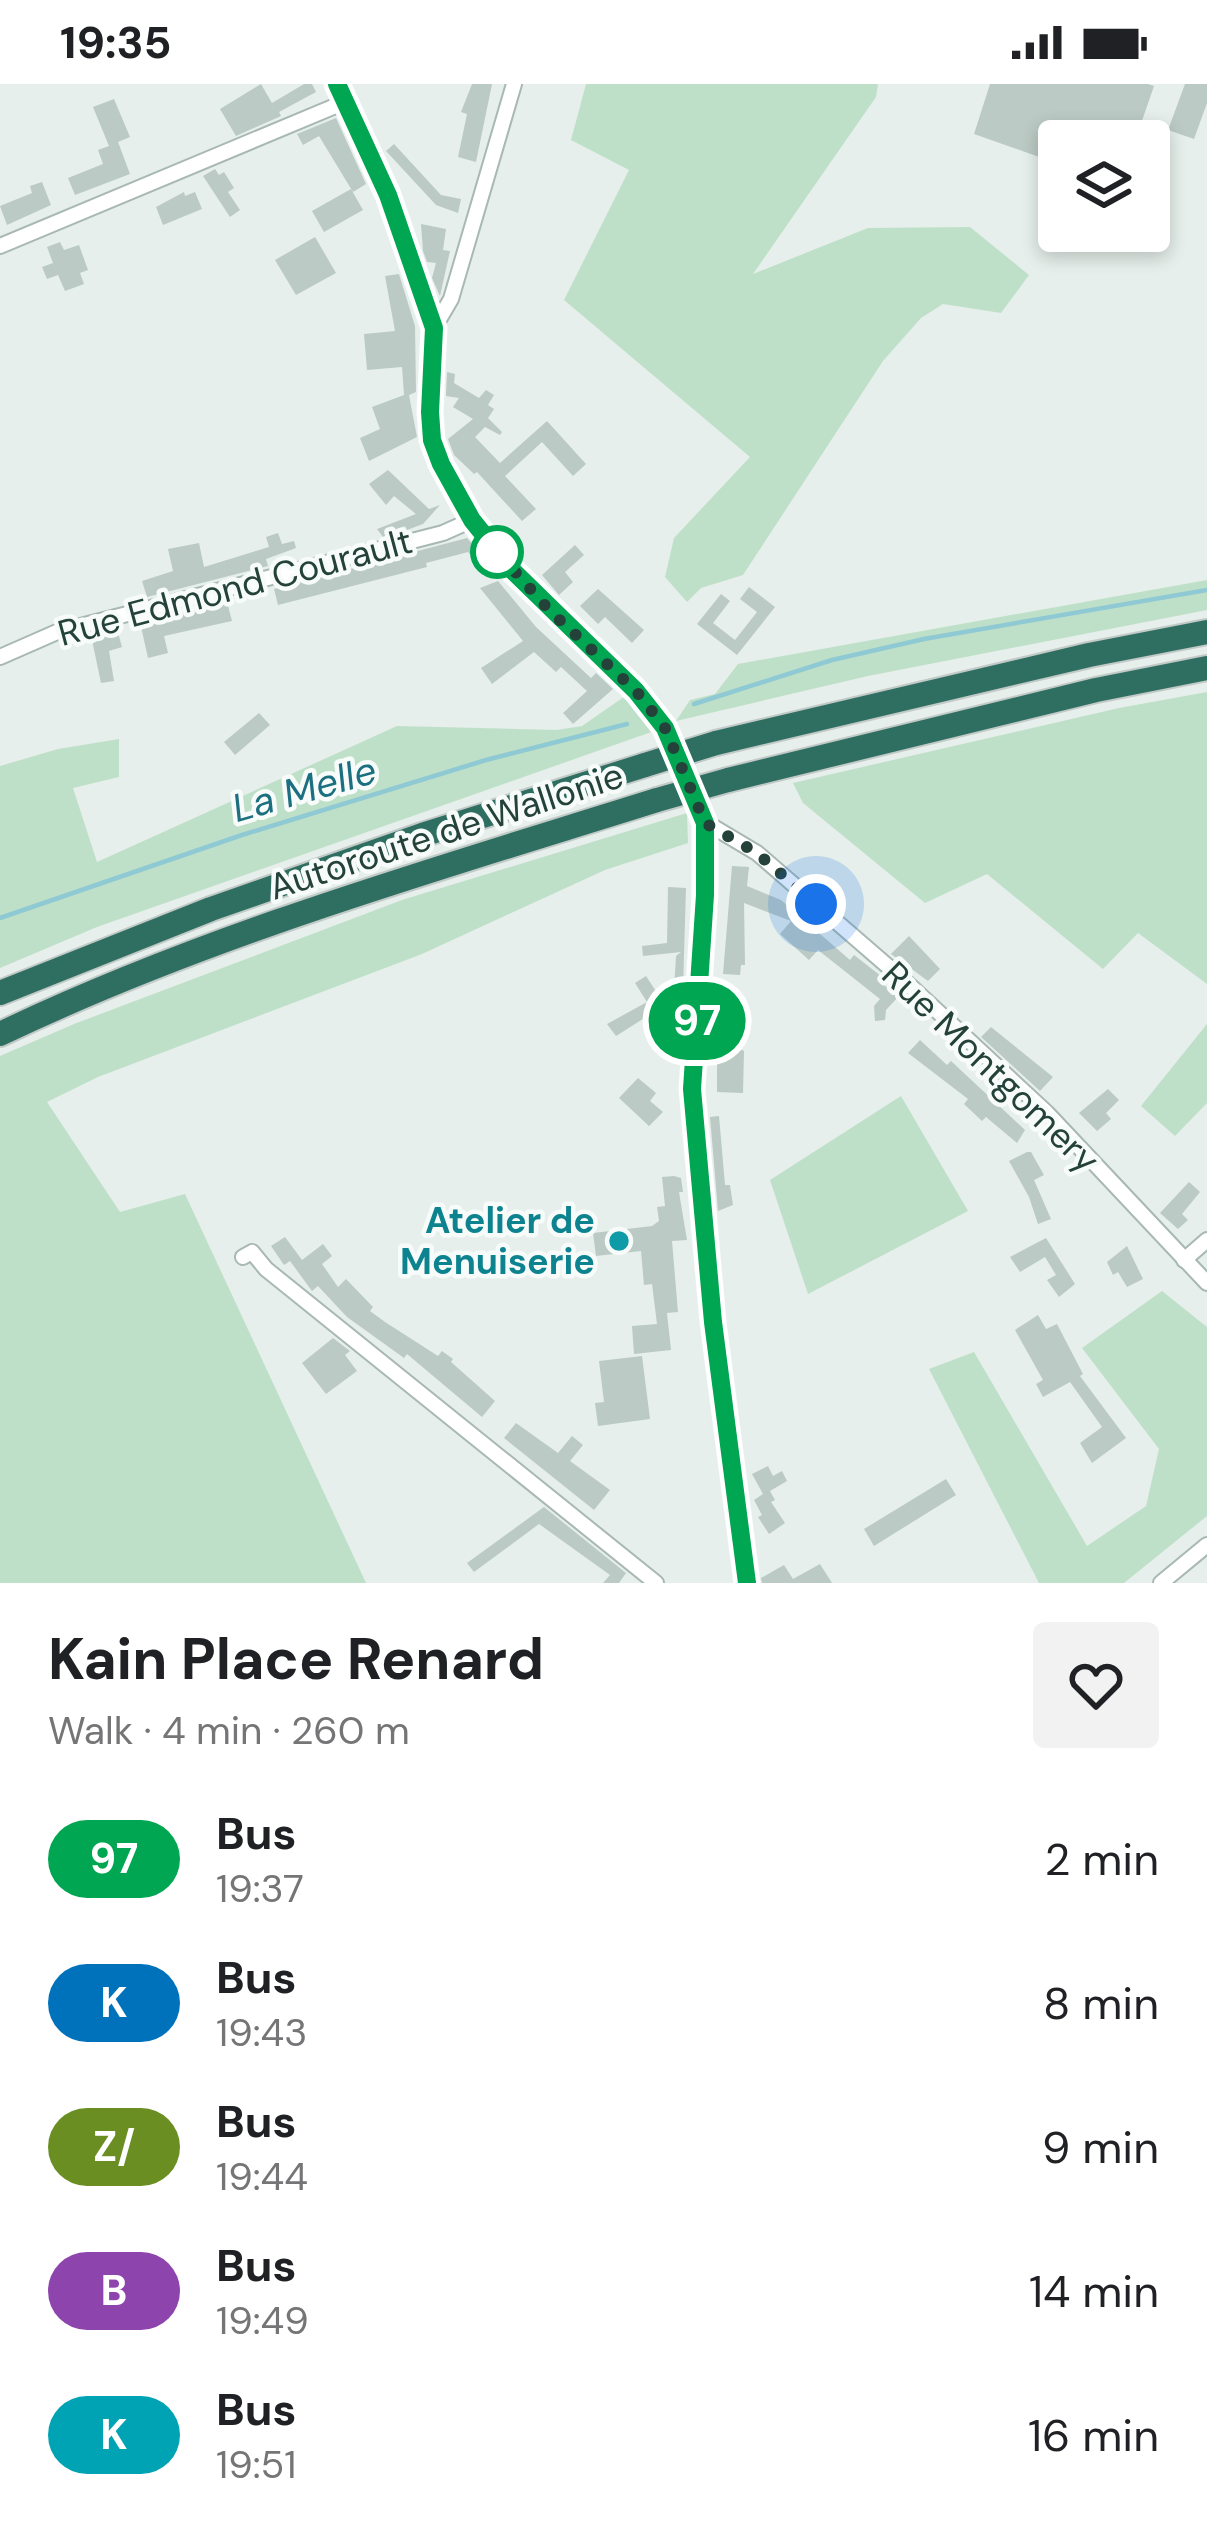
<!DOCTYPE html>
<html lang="en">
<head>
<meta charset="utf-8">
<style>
  body { margin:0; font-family:"DM Sans",sans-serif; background:#f2f2f2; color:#202124; height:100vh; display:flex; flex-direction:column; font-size:45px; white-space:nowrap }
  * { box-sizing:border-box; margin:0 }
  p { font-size:39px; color:#757577 }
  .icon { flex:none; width:66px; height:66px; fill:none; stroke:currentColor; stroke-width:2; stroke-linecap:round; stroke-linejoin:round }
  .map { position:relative; height:1499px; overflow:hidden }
  .side { display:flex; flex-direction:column; background:#fff; flex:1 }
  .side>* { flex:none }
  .badge { padding:0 24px; border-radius:39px; font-size:42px; line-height:78px }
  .buttons { position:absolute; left:1038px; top:36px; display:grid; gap:24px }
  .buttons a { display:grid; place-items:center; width:132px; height:132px; border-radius:12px; background:#fff; box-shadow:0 6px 18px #0003; font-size:60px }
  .you { position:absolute; width:60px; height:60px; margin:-30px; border:9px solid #fff; border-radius:50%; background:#1a73e8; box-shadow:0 0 0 18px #1a73e833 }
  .map>.badge { position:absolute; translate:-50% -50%; box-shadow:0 0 0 6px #fff }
  .round { display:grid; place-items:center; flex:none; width:126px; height:126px; border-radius:12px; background:#f2f2f2 }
  .summary { display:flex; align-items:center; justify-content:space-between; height:204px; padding:0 48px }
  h1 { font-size:57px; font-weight:700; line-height:90px }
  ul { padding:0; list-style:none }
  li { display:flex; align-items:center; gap:36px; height:144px; padding:0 48px }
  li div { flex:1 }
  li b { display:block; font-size:45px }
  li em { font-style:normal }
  li .badge { min-width:132px; font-weight:700; text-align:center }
  .status { display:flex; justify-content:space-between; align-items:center; height:84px; padding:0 60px; background:#fff; direction:ltr }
  .status svg { height:33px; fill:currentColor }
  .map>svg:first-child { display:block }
  .green { fill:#bfe0c8 }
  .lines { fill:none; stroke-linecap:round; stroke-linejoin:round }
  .stream { stroke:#8ec9d4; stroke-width:4.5 }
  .building { fill:#bbcac4 }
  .minor-casing { stroke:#a8b8b2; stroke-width:18 }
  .primary-casing { stroke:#c2cac8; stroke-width:26 }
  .motorway-casing { stroke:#c2cac8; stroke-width:28 }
  .minor { stroke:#fff; stroke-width:14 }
  .primary { stroke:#6aa596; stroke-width:21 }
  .motorway { stroke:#2f6f62; stroke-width:24 }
  .motorway-bridge-casing { stroke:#c2cac8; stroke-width:28; stroke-linecap:butt }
  .motorway-bridge { stroke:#2f6f62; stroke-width:24 }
  .line-casing { stroke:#fff; stroke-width:27 }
  .line { stroke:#00a651; stroke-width:18 }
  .walk { stroke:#24423a; stroke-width:12; stroke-dasharray:0 21.6 }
  .stop-dot { fill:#fff; stroke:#00a651; stroke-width:6 }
  .culture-dot { fill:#0f9aa8; stroke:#f7fbf9; stroke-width:4.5 }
  .labels { text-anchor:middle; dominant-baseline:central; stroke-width:9; stroke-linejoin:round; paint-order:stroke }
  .street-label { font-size:36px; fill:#24423a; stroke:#f7fbf9 }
  .culture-label { font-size:36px; font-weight:bold; fill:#0d838f; stroke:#f7fbf9; text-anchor:end }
  .water-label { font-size:39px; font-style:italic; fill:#1c6f80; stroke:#f7fbf9 }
</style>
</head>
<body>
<div class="status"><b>19:35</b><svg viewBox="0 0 49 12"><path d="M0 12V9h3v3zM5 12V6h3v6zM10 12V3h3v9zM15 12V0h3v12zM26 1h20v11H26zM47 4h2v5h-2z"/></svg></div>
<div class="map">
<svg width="1207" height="1499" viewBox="0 0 1207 1499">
  <rect width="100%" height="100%" fill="#e6efeb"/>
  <g class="green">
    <path d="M 586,0 L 878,0 L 876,13 L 753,190 L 868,144 L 970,143 L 1029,191 L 1001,229 L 943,220 L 921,234 L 883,277 L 743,491 L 701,504 L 687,518 L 665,493 L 674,454 L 750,373 L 564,216 L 629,86 L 571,56 Z"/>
    <path d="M 1207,496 L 1207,526 L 868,592 L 676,637 L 690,616 L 715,610 L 738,580 Z"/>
    <path d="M 631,608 L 657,646 L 97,843 L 0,884 L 0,682 L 58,665 L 119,655 L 119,693 L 73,704 L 97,778 L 397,642 L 557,646 L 582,642 Z"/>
    <path d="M 1207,608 L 1207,900 L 1138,849 L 1103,885 L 987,790 L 925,819 L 803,719 L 793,699 L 1119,624 Z"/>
    <path d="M 687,729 L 688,759 L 605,786 L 422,870 L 98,993 L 47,1018 L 120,1128 L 185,1110 L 366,1499 L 0,1499 L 0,972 L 74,940 L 402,816 Z"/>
    <path d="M 1207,940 L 1207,1019 L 1175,1052 L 1141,1022 Z"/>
    <path d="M 901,1012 L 968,1127 L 808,1210 L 770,1096 Z"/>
    <path d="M 1162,1207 L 1207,1243 L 1207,1432 L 1124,1499 L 1039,1499 L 929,1285 L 974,1268 L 1087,1462 L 1146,1422 L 1159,1365 L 1082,1264 Z"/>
  </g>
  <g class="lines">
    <g class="stream">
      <path d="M 694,620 L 832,576 L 924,555 L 1207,506"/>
      <path d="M 0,834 L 242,751 L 486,676 L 627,640"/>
    </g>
  </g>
  <g class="building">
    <path d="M 261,0 L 272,19 L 304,0 L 312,0 L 316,8 L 279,28 L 281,32 L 236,52 L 220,25 Z"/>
    <path d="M 472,0 L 492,0 L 476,78 L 458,73 L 467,30 L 461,28 Z"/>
    <path d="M 990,0 L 1148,0 L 1154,2 L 1135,57 L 1059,57 L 1059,80 L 974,50 Z"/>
    <path d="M 1185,0 L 1207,0 L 1207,19 L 1194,55 L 1168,46 Z"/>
    <path d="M 114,15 L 130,53 L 118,58 L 130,90 L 75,111 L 68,94 L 103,80 L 98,66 L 109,62 L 93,23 Z"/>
    <path d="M 336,34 L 366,100 L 353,108 L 319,52 L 303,61 L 297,50 Z"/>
    <path d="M 394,60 L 441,111 L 461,115 L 458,129 L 436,121 L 386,67 Z"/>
    <path d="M 215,85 L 219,91 L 224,88 L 234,104 L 228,108 L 240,126 L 230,133 L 203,92 Z"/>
    <path d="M 42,98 L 51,121 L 7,141 L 0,122 L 32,109 L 30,102 Z"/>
    <path d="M 351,105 L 363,126 L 324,148 L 312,127 Z"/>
    <path d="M 184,108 L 185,112 L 195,108 L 202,125 L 163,141 L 156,123 Z"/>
    <path d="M 421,140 L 446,145 L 443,166 L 450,167 L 440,212 L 432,194 L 436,179 L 427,178 L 423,167 Z"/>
    <path d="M 315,153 L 336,189 L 296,211 L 275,176 Z"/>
    <path d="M 60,158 L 64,166 L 79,161 L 88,186 L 80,189 L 84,200 L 65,207 L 58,191 L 47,195 L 42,183 L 53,179 L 47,163 Z"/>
    <path d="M 399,190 L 415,242 L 416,308 L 409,311 L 417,353 L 369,377 L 360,354 L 380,345 L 372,323 L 404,311 L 402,283 L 367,286 L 364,250 L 395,247 L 385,192 Z"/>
    <path d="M 447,288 L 455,290 L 454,299 L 479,314 L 486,306 L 494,311 L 488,321 L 494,325 L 488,334 L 502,348 L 500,351 L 485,343 L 475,353 L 500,379 L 547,337 L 586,380 L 573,392 L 542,358 L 505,392 L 536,425 L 522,437 L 477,388 L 474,390 L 454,371 L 448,355 L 473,335 L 453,323 L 459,314 L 446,312 Z"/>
    <path d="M 388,386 L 429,425 L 440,421 L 423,440 L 407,446 L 405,442 L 383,453 L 377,445 L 416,430 L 394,412 L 386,421 L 369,400 Z"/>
    <path d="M 278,449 L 282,460 L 294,457 L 296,464 L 266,475 L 268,482 L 147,513 L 142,497 L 173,487 L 168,465 L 199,459 L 204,483 L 269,463 L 266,453 Z"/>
    <path d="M 467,454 L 480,469 L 473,474 L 468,468 L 426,479 L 427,483 L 278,521 L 274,505 Z"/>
    <path d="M 575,461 L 584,471 L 565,488 L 573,498 L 559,511 L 542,491 Z"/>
    <path d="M 498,497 L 536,543 L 591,594 L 596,589 L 613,605 L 573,640 L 563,629 L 587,607 L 561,583 L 556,588 L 534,568 L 492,600 L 481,584 L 523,557 L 480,504 Z"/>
    <path d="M 749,503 L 775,523 L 737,571 L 697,540 L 721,510 L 730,517 L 713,539 L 735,556 L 757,528 L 740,515 Z"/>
    <path d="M 598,505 L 644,546 L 632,559 L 605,533 L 598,540 L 580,522 Z"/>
    <path d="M 227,518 L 232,537 L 164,552 L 168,569 L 148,574 L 140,538 Z"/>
    <path d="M 117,545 L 122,563 L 109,567 L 114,597 L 101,599 L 91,551 Z"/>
    <path d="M 259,629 L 270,641 L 235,671 L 224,658 Z"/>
    <path d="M 732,782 L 749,783 L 747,802 L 781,816 L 850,876 L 854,871 L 886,896 L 884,901 L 898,913 L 886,926 L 885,936 L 875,937 L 874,922 L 880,915 L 818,866 L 809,876 L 780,850 L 791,837 L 744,819 L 745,881 L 741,881 L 740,891 L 723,890 Z"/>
    <path d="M 668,803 L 686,804 L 683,906 L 674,905 L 676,872 L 681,868 L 643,872 L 642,862 L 667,859 Z"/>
    <path d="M 909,852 L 940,885 L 928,897 L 891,870 Z"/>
    <path d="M 646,892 L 665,921 L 616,952 L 607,940 L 647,918 L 635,899 Z"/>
    <path d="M 722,928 L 737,928 L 735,962 L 744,967 L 743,1009 L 717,1008 L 717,979 L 709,978 L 711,942 L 722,942 Z"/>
    <path d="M 991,943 L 1053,993 L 1040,1007 L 981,953 Z"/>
    <path d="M 920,956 L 947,981 L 951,977 L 1025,1046 L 1017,1059 L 986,1033 L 982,1037 L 964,1020 L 968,1015 L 908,969 Z"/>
    <path d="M 638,994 L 656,1009 L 650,1017 L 663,1028 L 649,1042 L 619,1014 Z"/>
    <path d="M 1108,1005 L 1119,1016 L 1106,1029 L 1111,1035 L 1097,1047 L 1079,1029 Z"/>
    <path d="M 719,1032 L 725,1101 L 730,1101 L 733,1121 L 718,1127 L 710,1033 Z"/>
    <path d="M 1027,1068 L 1031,1068 L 1044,1091 L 1034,1096 L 1051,1135 L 1038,1140 L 1029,1113 L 1009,1077 Z"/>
    <path d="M 674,1092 L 681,1094 L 683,1108 L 679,1108 L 687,1156 L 672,1157 L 678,1228 L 667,1229 L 671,1266 L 634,1270 L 632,1242 L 657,1240 L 652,1200 L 644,1201 L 641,1167 L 596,1172 L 593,1149 L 652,1142 L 659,1137 L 657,1123 L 665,1122 L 662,1093 Z"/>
    <path d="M 1189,1098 L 1200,1108 L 1182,1130 L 1188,1136 L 1178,1145 L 1160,1129 Z"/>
    <path d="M 285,1153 L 302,1176 L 323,1160 L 332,1172 L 322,1180 L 338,1203 L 346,1195 L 373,1223 L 370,1227 L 385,1238 L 438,1272 L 442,1267 L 453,1275 L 451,1278 L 495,1317 L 482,1333 L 407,1270 L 404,1274 L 347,1233 L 318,1202 L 312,1207 L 290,1177 L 284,1181 L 271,1162 Z"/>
    <path d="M 1046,1154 L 1075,1200 L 1059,1213 L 1047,1196 L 1056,1191 L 1045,1173 L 1020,1188 L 1010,1173 Z"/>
    <path d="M 1127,1162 L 1143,1195 L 1127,1203 L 1118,1188 L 1113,1191 L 1107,1178 Z"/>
    <path d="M 1038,1231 L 1046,1245 L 1057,1240 L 1083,1290 L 1080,1292 L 1126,1354 L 1092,1379 L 1080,1359 L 1102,1343 L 1070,1298 L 1043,1313 L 1036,1300 L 1043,1296 L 1015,1246 Z"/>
    <path d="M 333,1254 L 350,1267 L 345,1271 L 357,1287 L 326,1310 L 302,1279 Z"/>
    <path d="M 642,1272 L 650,1335 L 598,1342 L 595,1319 L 604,1318 L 599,1277 Z"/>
    <path d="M 516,1339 L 558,1369 L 572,1352 L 583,1361 L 570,1377 L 610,1406 L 594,1426 L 504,1354 Z"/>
    <path d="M 768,1382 L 773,1392 L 782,1387 L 787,1397 L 770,1407 L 775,1416 L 771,1418 L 785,1439 L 769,1450 L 758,1433 L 762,1431 L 754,1416 L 763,1410 L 752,1390 Z"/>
    <path d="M 946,1395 L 956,1411 L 874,1462 L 864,1445 Z"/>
    <path d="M 544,1423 L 626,1489 L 619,1499 L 603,1499 L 610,1491 L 539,1440 L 474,1488 L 467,1479 Z"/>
    <path d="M 820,1480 L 832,1499 L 762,1499 L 761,1494 L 784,1481 L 793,1495 Z"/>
  </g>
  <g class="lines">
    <g class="minor-casing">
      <g id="minor">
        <path d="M 0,162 L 345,18"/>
        <path d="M 434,244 L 451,215 L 514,0"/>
        <path d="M 0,573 L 57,548 L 443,449 L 472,436"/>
        <path d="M 705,738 L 757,769 L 906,898 L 1047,1029 L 1207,1199"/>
        <path d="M 243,1173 L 252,1168 L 266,1185 L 656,1499"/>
        <path d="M 1184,1176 L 1207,1156"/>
        <path d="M 1161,1499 L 1207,1461"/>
      </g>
    </g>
    <g class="primary-casing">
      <path id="primary" d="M 337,0 L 388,111 L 434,244 L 430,327 L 432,356 L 441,380 L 472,436 L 513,487 L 636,607 L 665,644 L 705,738 L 705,811 L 692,1005 L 713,1238 L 747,1499"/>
    </g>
    <g class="motorway-casing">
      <g id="motorway">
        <path d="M 716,659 L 1089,571 L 1207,548"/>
        <path d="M 728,696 L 1096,606 L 1207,584"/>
        <path d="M 0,909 L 211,825 L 422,751 L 645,681"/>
        <path d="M 0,950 C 209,850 437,785 657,716"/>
      </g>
    </g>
    <use href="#minor" class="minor"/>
    <use href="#primary" class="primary"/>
    <use href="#motorway" class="motorway"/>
    <g class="motorway-bridge-casing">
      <g id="motorway-bridge">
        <path d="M 645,681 L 716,659"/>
        <path d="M 657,716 L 728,696"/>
      </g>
    </g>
    <use href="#motorway-bridge" class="motorway-bridge"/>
  </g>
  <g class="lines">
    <g class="line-casing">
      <path id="line" d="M 337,0 L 388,111 L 434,244 L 430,328 L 432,356 L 441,380 L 472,436 L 513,487 L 636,607 L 665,644 L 705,739 L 705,811 L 692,1005 L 713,1238 L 747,1499"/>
    </g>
    <use href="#line" class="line"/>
    <path class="walk" d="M 497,468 L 485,454 L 550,527 L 636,607 L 665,644 L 705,739 L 757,769 L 816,820"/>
  </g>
  <circle class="stop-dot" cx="497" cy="468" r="24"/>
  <circle class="culture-dot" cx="619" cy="1157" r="12"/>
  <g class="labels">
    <g class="street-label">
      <text transform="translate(235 503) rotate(-15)">Rue Edmond Courault</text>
      <text transform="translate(446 747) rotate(-18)">Autoroute de Wallonie</text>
      <text transform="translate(991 983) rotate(44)">Rue Montgomery</text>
    </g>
    <g class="culture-label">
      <text x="595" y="1136">Atelier de<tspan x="595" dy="41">Menuiserie</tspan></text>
    </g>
    <g class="water-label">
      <text transform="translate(304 705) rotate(-16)">La Melle</text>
    </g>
  </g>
</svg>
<div class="buttons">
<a><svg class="icon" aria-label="layers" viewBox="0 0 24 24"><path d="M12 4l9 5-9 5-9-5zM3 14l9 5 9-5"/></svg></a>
</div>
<div class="you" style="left:816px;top:820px"></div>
<b class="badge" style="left:697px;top:937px;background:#00a651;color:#fff">97</b>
</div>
<section class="side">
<div class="summary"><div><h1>Kain Place Renard</h1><p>Walk · 4 min · 260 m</p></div><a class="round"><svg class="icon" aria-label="heart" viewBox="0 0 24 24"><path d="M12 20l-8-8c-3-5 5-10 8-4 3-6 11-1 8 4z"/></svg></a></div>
<ul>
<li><span class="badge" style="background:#00a651;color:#fff">97</span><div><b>Bus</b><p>19:37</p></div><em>2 min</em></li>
<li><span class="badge" style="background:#0072bc;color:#fff">K</span><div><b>Bus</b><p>19:43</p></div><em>8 min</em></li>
<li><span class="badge" style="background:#6b8e23;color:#fff">Z/</span><div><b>Bus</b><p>19:44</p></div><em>9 min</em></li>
<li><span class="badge" style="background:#8e44ad;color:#fff">B</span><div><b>Bus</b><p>19:49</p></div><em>14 min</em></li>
<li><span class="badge" style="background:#00a3b4;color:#fff">K</span><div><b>Bus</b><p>19:51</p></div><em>16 min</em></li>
</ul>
</section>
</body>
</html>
